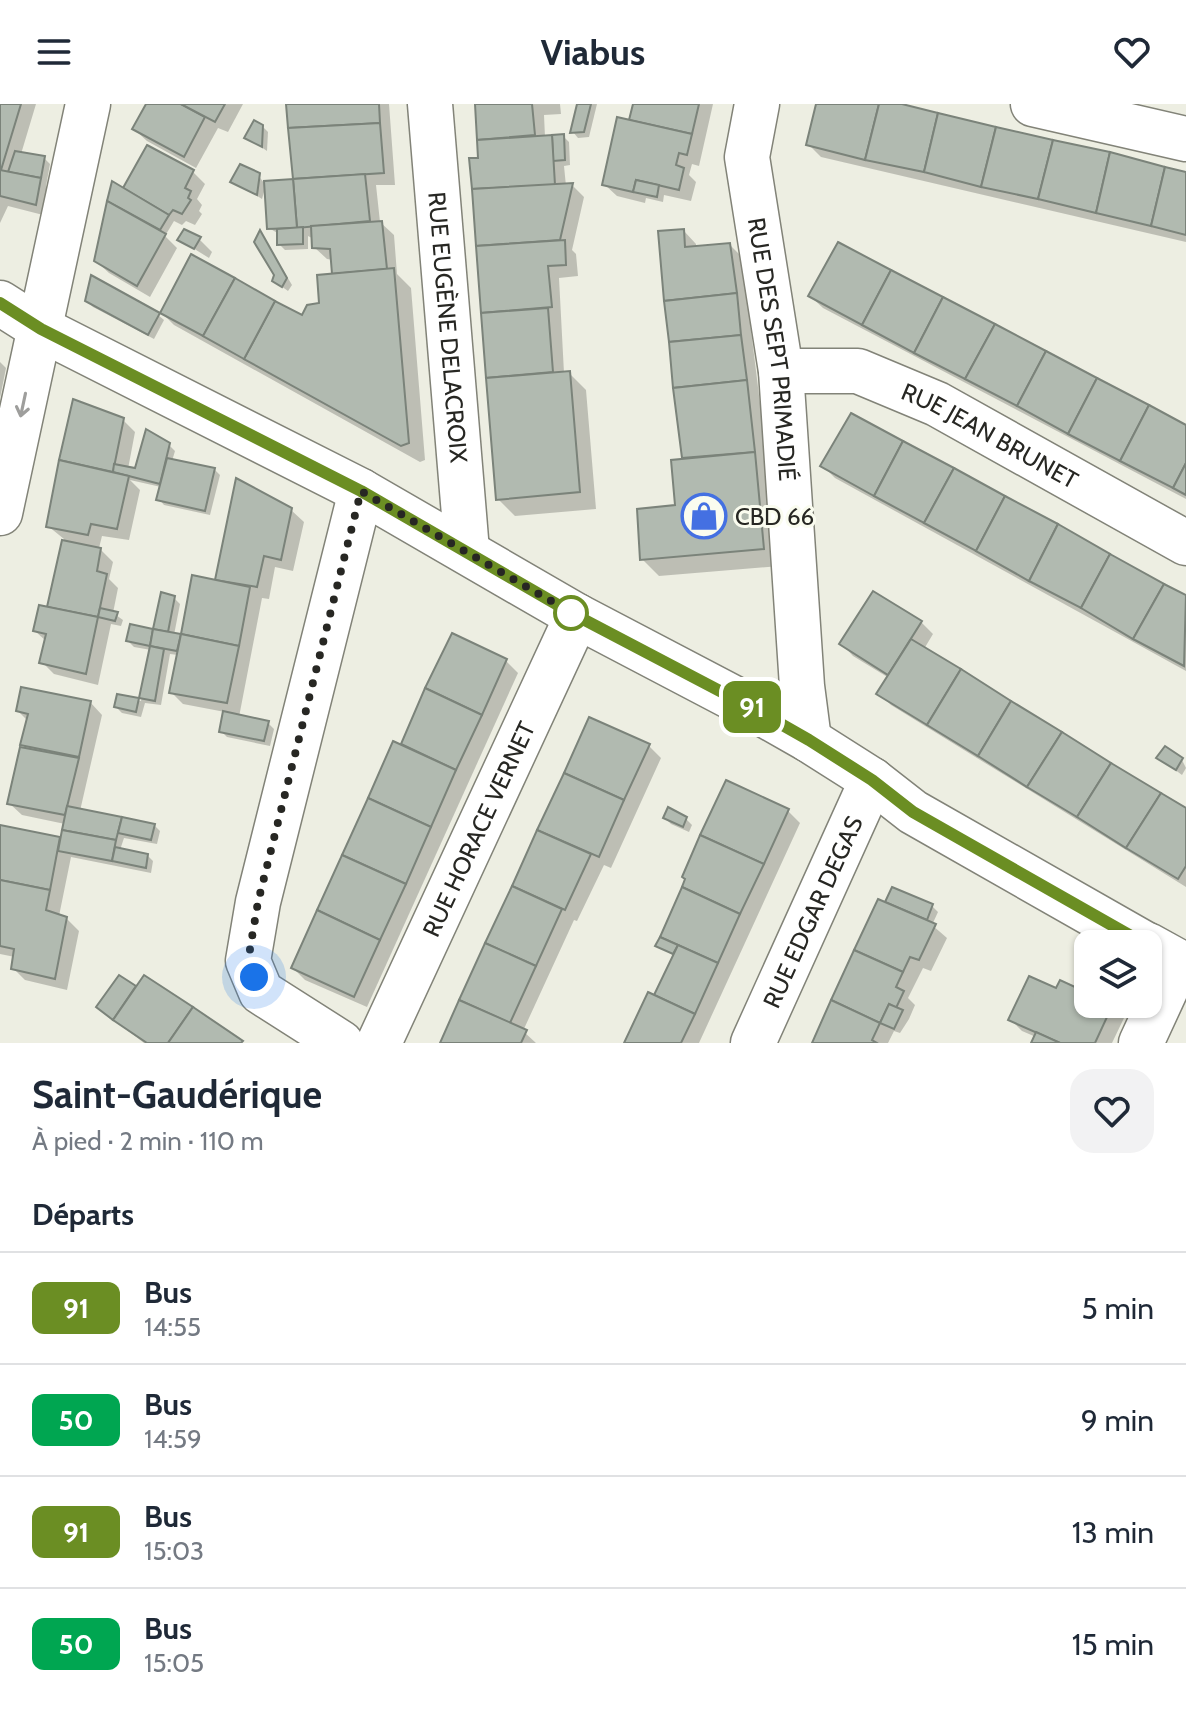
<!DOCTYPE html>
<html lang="fr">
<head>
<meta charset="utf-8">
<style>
  body { margin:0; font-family:Cabin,sans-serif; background:#f2f2f3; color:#1f2937; height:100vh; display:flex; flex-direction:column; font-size:30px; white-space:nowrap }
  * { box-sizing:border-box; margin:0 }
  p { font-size:26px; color:#747a83 }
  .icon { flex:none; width:44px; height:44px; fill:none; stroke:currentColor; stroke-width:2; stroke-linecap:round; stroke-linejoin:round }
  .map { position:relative; height:939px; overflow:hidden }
  .side { display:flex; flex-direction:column; background:#fff; flex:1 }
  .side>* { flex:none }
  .badge { padding:0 16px; border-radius:12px; font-size:28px; line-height:52px }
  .buttons { position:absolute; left:1074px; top:826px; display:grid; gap:16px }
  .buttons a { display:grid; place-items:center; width:88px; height:88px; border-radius:16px; background:#fff; box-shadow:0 2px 6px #0004; font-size:40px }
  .you { position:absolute; width:40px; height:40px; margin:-20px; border:6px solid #fff; border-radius:50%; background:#1a73e8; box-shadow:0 0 0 12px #1a73e833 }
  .map>.badge { position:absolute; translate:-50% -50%; box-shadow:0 0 0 4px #fff }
  h2 { padding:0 32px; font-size:30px; line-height:72px }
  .round { display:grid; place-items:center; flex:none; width:84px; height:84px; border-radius:24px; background:#f2f2f3 }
  .summary { display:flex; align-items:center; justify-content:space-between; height:136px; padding:0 32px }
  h1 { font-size:38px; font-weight:700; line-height:60px }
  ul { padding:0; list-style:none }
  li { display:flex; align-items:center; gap:24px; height:112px; padding:0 32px; border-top:2px solid #e0e1e3 }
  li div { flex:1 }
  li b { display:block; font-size:30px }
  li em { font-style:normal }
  li .badge { min-width:88px; font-weight:700; text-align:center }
  header { display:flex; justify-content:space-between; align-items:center; height:104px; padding:0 32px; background:#fff; font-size:36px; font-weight:700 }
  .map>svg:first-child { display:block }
  .shadow { fill:#0003 }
  .building { fill:#b1bab0; stroke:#7b837a; stroke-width:2 }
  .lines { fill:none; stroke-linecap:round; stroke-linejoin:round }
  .minor-casing { stroke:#828378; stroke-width:47 }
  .tertiary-casing { stroke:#828378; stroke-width:47 }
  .minor { stroke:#fff; stroke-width:44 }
  .tertiary { stroke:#fff; stroke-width:44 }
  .oneway { stroke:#9e9e9c }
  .line-casing { stroke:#fff; stroke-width:18 }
  .line { stroke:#6b8e23; stroke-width:12 }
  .walk { stroke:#272723; stroke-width:8; stroke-dasharray:0 14.4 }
  .stop-dot { fill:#fff; stroke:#6b8e23; stroke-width:4 }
  .labels { text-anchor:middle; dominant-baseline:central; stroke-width:6; stroke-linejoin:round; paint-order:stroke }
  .street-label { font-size:24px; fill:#272723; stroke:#fafcef }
  .poi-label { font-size:24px; fill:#272723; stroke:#fafcef; text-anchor:start }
</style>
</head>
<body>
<header><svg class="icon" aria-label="menu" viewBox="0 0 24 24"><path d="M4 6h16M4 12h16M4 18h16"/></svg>Viabus<svg class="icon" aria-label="heart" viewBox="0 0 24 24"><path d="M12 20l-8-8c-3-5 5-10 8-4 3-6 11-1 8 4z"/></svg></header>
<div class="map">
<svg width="1186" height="939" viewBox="0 0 1186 939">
  <rect width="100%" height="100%" fill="#edeee2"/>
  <g class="shadow">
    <path d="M 0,0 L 36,0 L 21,50 L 44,54 L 50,60 L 46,82 L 52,89 L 47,112 L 8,102 L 0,119 Z"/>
    <path d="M 148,0 L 243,0 L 228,28 L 218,24 L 196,64 L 147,37 L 134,25 Z"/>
    <path d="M 289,0 L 389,0 L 395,81 L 376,81 L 380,118 L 394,131 L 397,170 L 411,184 L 425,356 L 420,358 L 174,221 L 162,209 L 302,214 L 321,201 L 334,171 L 333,156 L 327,155 L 314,143 L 314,135 L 308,132 L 308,145 L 285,146 L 279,140 L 279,130 L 269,124 L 266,81 L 262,95 L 233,77 L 258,71 L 264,79 L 295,77 Z"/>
    <path d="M 477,0 L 560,0 L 561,10 L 544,11 L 545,33 L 563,32 L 569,38 L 570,61 L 564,62 L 566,82 L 572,81 L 584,93 L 572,146 L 576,150 L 578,172 L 559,174 L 564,269 L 569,269 L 586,286 L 596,405 L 515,412 L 498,395 L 472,56 L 481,56 Z"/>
    <path d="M 579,0 L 597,0 L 589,33 L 578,34 L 573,28 Z"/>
    <path d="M 635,0 L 713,0 L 699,62 L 692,60 L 689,71 L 696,78 L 691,97 L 664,91 L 663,98 L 646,94 L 645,99 L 617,92 L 604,80 L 631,18 Z"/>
    <path d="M 819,0 L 892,0 L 1186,69 L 1186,138 L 821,53 L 809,41 Z"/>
    <path d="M 262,22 L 268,28 L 267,47 L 247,33 Z"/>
    <path d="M 193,68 L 205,80 L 197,95 L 202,101 L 199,107 L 202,110 L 195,121 L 186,117 L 182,121 L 174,117 L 165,132 L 177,144 L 150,193 L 109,169 L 96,157 L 113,80 L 131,91 Z"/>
    <path d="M 684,127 L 696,140 L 696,144 L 730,141 L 742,153 L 780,462 L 659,472 L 642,455 L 677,403 L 687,356 L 684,353 Z"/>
    <path d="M 261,129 L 292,181 L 288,187 L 274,177 L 276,171 Z"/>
    <path d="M 199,135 L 212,148 L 209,154 L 180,136 Z"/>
    <path d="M 810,192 L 1186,322 L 1186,395 L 823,204 Z"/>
    <path d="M 87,197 L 158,211 L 164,216 L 154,235 L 93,203 Z"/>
    <path d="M 0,258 L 6,264 L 0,294 Z"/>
    <path d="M 74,298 L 123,316 L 135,328 L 128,365 L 137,367 L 169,341 L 175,347 L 172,357 L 214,365 L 220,371 L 210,411 L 164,401 L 159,395 L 161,383 L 130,376 L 140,386 L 129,436 L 102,432 L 99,444 L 113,458 L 109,475 L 118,484 L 113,509 L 123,516 L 121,522 L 111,520 L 98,581 L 54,570 L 42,558 L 46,537 L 35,527 L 49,505 L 64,435 L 48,422 Z"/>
    <path d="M 852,312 L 1186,493 L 1186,567 L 835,374 L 823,362 Z"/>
    <path d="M 291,406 L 304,418 L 293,467 L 275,463 L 269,495 L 262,494 L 239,613 L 268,619 L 274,625 L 270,642 L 227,633 L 221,627 L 225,608 L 183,600 L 171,588 L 178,551 L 170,550 L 161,601 L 145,599 L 141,613 L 122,609 L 116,603 L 118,592 L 141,597 L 151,546 L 134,543 L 128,537 L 155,526 L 174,494 L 180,500 L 174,531 L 182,533 L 216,478 Z"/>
    <path d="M 921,518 L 933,530 L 924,545 L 1186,707 L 1186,783 L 891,601 L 879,589 L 889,574 L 853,552 L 841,539 Z"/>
    <path d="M 453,532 L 506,557 L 518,569 L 367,903 L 305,876 L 293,864 Z"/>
    <path d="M 90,598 L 102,611 L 80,707 L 154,721 L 160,727 L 157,740 L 124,734 L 121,743 L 121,746 L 147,751 L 153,757 L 151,769 L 71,753 L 59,812 L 66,814 L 79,827 L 67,886 L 25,876 L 13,864 L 15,853 L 0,850 L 0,724 L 62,737 L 65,720 L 22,711 L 9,699 L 27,645 L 22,640 L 28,617 L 18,607 Z"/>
    <path d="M 590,615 L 649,642 L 661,654 L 611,764 L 604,761 L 577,817 L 574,816 L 523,927 L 536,939 L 443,939 Z"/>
    <path d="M 1159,654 L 1182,656 L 1186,664 L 1182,671 Z"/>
    <path d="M 788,707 L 800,719 L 699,939 L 627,939 L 655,894 L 674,852 L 657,841 Z"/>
    <path d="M 665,714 L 686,715 L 692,721 L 689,728 L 671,720 Z"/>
    <path d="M 893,785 L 932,802 L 938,808 L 932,821 L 947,834 L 931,867 L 923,864 L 908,894 L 915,901 L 909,915 L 900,929 L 894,927 L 888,939 L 814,939 Z"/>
    <path d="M 120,874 L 137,885 L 145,874 L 241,939 L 144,939 L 105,909 Z"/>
    <path d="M 1057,887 L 1088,891 L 1088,900 L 1112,902 L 1124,914 L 1112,939 L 1033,939 L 1036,933 L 1022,927 L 1010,915 Z"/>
  </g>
  <g class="building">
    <path d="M 0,0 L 21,0 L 1,66 L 0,66 Z"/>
    <path d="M 146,0 L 181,0 L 205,13 L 184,53 L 132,25 Z"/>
    <path d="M 181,0 L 225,0 L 215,18 Z"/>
    <path d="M 286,0 L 379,0 L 380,19 L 288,24 Z"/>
    <path d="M 475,0 L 532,0 L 535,31 L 477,36 Z"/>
    <path d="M 577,0 L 591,0 L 584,28 L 570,29 Z"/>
    <path d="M 633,0 L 699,0 L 692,30 L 629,16 Z"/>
    <path d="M 816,0 L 879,0 L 865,56 L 806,41 Z"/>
    <path d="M 879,0 L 902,0 L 938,9 L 924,68 L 865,56 Z"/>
    <path d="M 938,9 L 996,23 L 981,83 L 924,68 Z"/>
    <path d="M 617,13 L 692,30 L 687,51 L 679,49 L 676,61 L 684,64 L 679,86 L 636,76 L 633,88 L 602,81 Z"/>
    <path d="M 254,16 L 263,21 L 262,43 L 244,34 Z"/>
    <path d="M 380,19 L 384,69 L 293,75 L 288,24 Z"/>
    <path d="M 996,23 L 1053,36 L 1038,95 L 981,83 Z"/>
    <path d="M 564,30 L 565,56 L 553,57 L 552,31 Z"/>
    <path d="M 552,31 L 555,81 L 472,85 L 469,54 L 478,54 L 477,36 Z"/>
    <path d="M 1053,36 L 1110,48 L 1096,109 L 1038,95 Z"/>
    <path d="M 147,41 L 194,66 L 185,84 L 191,87 L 188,94 L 191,96 L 182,110 L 173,106 L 169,111 L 123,84 Z"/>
    <path d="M 15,47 L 45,52 L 41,74 L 8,68 Z"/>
    <path d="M 1110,48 L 1165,63 L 1151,122 L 1096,109 Z"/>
    <path d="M 240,60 L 260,69 L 257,91 L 230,78 Z"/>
    <path d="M 1165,63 L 1186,68 L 1186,131 L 1151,122 Z"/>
    <path d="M 0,66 L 41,74 L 36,101 L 0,92 Z"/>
    <path d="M 365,70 L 370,117 L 297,124 L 293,75 Z"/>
    <path d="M 293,75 L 297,124 L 267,125 L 264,77 Z"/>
    <path d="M 636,76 L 659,81 L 657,93 L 633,88 Z"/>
    <path d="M 112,77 L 169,111 L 160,126 L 107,97 Z"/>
    <path d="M 573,79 L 560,136 L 476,142 L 472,85 Z"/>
    <path d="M 107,97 L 166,130 L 137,182 L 94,157 Z"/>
    <path d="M 382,117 L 387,165 L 332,170 L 330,145 L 312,144 L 311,122 Z"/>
    <path d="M 303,123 L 303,140 L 277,141 L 277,125 Z"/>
    <path d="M 184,125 L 201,133 L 194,145 L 177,136 Z"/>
    <path d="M 684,125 L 685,143 L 730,139 L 737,189 L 664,197 L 658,127 Z"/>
    <path d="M 260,126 L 287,174 L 282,183 L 272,177 L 274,171 L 254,138 Z"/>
    <path d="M 565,136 L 566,161 L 548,162 L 552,203 L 481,209 L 476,142 Z"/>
    <path d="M 838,138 L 891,166 L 862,221 L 808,192 Z"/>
    <path d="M 191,150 L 235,174 L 203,232 L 160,209 Z"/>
    <path d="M 394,164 L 409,339 L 401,342 L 244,255 L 275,197 L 302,211 L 307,201 L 319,199 L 317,171 Z"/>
    <path d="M 891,166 L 943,193 L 914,249 L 862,221 Z"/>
    <path d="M 91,171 L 160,209 L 148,231 L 85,197 Z"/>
    <path d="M 235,174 L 275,197 L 244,255 L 203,232 Z"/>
    <path d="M 737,189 L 741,231 L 669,238 L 664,197 Z"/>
    <path d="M 943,193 L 995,220 L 965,275 L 914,249 Z"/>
    <path d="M 548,204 L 553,268 L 486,274 L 481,209 Z"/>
    <path d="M 995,220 L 1046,247 L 1017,302 L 965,275 Z"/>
    <path d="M 741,231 L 747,276 L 673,284 L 669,238 Z"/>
    <path d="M 1046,247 L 1097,274 L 1068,330 L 1017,302 Z"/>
    <path d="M 570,267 L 580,388 L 496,396 L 486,274 Z"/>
    <path d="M 1097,274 L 1149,301 L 1120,357 L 1068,330 Z"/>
    <path d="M 747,276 L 755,348 L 682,354 L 673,284 Z"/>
    <path d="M 73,295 L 124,314 L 113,368 L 59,356 Z"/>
    <path d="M 1149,301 L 1186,321 L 1186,359 L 1173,384 L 1120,357 Z"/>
    <path d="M 851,309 L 903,337 L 874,392 L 820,362 Z"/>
    <path d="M 146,325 L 170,339 L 160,380 L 113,368 L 114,360 L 135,364 Z"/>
    <path d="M 903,337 L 954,364 L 924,419 L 874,392 Z"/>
    <path d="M 755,348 L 764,445 L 640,456 L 637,405 L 675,401 L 671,356 Z"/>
    <path d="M 167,354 L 215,364 L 205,407 L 156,396 Z"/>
    <path d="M 59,356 L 129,372 L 117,425 L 91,420 L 88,431 L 46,423 Z"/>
    <path d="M 1186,359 L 1186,391 L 1173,384 Z"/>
    <path d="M 954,364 L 1005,392 L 976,447 L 924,419 Z"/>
    <path d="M 236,374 L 292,404 L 281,456 L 264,452 L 257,483 L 215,476 Z"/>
    <path d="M 1005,392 L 1058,420 L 1029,477 L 976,447 Z"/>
    <path d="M 1058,420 L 1110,450 L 1081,504 L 1029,477 Z"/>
    <path d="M 62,436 L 101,444 L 97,467 L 107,470 L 98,513 L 47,503 Z"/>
    <path d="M 1110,450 L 1164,480 L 1133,535 L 1081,504 Z"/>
    <path d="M 192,471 L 250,483 L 239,542 L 181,530 Z"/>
    <path d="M 1164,480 L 1186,491 L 1184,562 L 1133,535 Z"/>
    <path d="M 873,487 L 922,517 L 888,571 L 839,540 Z"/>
    <path d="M 161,488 L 175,492 L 168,528 L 153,525 Z"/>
    <path d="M 39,501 L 98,513 L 86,570 L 39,559 L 46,530 L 33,527 Z"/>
    <path d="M 100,504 L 118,508 L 115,517 L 98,513 Z"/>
    <path d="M 130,520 L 153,525 L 150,542 L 126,537 Z"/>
    <path d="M 153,525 L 181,530 L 177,547 L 150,542 Z"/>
    <path d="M 452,529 L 507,555 L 482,611 L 425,584 Z"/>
    <path d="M 181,530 L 239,542 L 227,599 L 169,589 Z"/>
    <path d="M 911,535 L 961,565 L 927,621 L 876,590 Z"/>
    <path d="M 150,542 L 164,545 L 155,597 L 139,594 Z"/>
    <path d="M 961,565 L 1011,597 L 978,652 L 927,621 Z"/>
    <path d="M 21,583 L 91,597 L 79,653 L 20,641 L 28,610 L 16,607 Z"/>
    <path d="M 425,584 L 482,611 L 456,666 L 401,640 Z"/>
    <path d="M 117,590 L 139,594 L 136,608 L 114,603 Z"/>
    <path d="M 1011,597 L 1062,628 L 1027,683 L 978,652 Z"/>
    <path d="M 223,607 L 269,617 L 264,637 L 219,628 Z"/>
    <path d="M 589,613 L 650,640 L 624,696 L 564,669 Z"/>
    <path d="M 1062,628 L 1111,659 L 1077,713 L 1027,683 Z"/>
    <path d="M 393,637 L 456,666 L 431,723 L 368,694 Z"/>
    <path d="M 1165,642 L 1183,654 L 1176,666 L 1156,654 Z"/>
    <path d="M 20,643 L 79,654 L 65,711 L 7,700 Z"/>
    <path d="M 1111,659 L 1161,689 L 1126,744 L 1077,713 Z"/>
    <path d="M 564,669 L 624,696 L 599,753 L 537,726 Z"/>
    <path d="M 726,676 L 789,705 L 764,760 L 700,731 Z"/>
    <path d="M 1161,689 L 1186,704 L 1186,762 L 1178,775 L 1126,744 Z"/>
    <path d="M 368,694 L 431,723 L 406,780 L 342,751 Z"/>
    <path d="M 67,702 L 122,713 L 116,736 L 62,726 Z"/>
    <path d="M 668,703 L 687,713 L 683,723 L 663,714 Z"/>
    <path d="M 122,713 L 155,720 L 151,736 L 118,729 Z"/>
    <path d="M 0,721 L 60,733 L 50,786 L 0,776 Z"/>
    <path d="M 62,726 L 116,736 L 112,757 L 58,747 Z"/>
    <path d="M 537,726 L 591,750 L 565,806 L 512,782 Z"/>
    <path d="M 700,731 L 764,760 L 740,810 L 682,783 L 685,775 L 682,773 Z"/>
    <path d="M 115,743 L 148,750 L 146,764 L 112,757 Z"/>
    <path d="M 342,751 L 406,780 L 380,836 L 317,806 Z"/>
    <path d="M 0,776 L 50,786 L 46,806 L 67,813 L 55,875 L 11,865 L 14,845 L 0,842 Z"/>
    <path d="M 512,782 L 562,805 L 536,862 L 485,839 Z"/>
    <path d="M 682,783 L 740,810 L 718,859 L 660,833 Z"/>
    <path d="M 892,783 L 933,800 L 927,816 L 885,798 Z"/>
    <path d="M 878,795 L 936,820 L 919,856 L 910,853 L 903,868 L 854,846 Z"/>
    <path d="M 317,806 L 380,836 L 354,893 L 291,864 Z"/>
    <path d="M 660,833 L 678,841 L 673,850 L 655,842 Z"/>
    <path d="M 485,839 L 536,862 L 510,919 L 459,896 Z"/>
    <path d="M 678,841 L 718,859 L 695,910 L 654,891 Z"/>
    <path d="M 854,846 L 903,868 L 896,883 L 904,887 L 896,904 L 889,900 L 880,919 L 831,896 Z"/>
    <path d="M 119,871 L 136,882 L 113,916 L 96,903 Z"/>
    <path d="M 144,871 L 193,903 L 168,939 L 147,939 L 113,916 Z"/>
    <path d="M 1029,872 L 1056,884 L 1060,876 L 1088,889 L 1088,900 L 1113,900 L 1095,939 L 1060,939 L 1008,916 Z"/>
    <path d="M 648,888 L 695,910 L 681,939 L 624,939 Z"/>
    <path d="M 459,896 L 527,926 L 521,939 L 440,939 Z"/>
    <path d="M 831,896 L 880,919 L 872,936 L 877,939 L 812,939 Z"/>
    <path d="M 889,900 L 903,906 L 894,925 L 880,919 Z"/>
    <path d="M 193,903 L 243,937 L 241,939 L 168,939 Z"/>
    <path d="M 1036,928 L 1060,939 L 1031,939 Z"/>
  </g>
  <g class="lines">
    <g class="minor-casing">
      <g id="minor">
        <path id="s1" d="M 430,0 L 467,447"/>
        <path id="s2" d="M 757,0 L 747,53 L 781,267 L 802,582 L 809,636"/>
        <path d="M 1033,0 L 1186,35"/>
        <path id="s3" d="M 781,267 L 858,267 L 937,300 L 1186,439"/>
        <path d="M 0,409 L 88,0"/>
        <path d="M 341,939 L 261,888 L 248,857 L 258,798 L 361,387"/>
        <path id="s4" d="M 379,939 L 577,512"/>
        <path id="s5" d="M 753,939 L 872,676"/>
        <path d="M 1141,939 L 1178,859"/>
      </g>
    </g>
    <g class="tertiary-casing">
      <g id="tertiary">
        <path d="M 0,199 L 41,225 L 361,387 L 577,512 L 758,607 L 809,636 L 872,676 L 913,708 L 1145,840"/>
        <path d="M 1148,841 L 1186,862"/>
      </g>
    </g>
    <use href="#minor" class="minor"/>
    <use href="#tertiary" class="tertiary"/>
  </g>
  <defs><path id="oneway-shaft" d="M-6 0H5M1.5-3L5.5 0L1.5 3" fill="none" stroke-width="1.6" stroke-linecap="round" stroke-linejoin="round" transform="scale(2)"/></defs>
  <use class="oneway" href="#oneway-shaft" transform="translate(23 301) rotate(102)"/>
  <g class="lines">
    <g class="line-casing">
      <path id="line" d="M 0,199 L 41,225 L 361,387 L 577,512 L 758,607 L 809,636 L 872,676 L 913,708 L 1145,840"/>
    </g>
    <use href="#line" class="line"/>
    <path class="walk" d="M 254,873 L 248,857 L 258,798 L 361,387 L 577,512 L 571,509"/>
  </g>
  <defs>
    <g id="shop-ring" transform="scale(2.3)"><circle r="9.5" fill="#fafcef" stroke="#4470e2" stroke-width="1.5"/><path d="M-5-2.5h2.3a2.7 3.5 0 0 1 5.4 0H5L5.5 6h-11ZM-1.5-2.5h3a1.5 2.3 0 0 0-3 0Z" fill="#4470e2"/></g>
  </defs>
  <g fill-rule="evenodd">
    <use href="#shop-ring" x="704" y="412"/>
  </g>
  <circle class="stop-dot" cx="571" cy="509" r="16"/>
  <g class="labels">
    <g class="street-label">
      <text stroke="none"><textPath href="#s1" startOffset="224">RUE EUGÈNE DELACROIX</textPath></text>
      <text stroke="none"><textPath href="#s2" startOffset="248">RUE DES SEPT PRIMADIÉ</textPath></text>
      <text stroke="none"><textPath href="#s3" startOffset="224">RUE JEAN BRUNET</textPath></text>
      <text stroke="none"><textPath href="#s4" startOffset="236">RUE HORACE VERNET</textPath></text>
      <text stroke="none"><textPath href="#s5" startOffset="144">RUE EDGAR DEGAS</textPath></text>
    </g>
    <g class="poi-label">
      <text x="735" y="412">CBD 66</text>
    </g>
  </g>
</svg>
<div class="buttons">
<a><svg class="icon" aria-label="layers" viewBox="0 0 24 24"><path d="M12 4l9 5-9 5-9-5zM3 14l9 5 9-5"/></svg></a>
</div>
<div class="you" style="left:254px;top:873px"></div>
<b class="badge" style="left:752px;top:603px;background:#6b8e23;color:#fff">91</b>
</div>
<section class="side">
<div class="summary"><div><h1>Saint-Gaudérique</h1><p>À pied · 2 min · 110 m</p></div><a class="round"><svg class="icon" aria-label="heart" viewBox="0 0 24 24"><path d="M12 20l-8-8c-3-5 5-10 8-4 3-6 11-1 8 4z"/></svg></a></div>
<h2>Départs</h2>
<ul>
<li><span class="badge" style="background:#6b8e23;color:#fff">91</span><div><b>Bus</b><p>14:55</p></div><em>5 min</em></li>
<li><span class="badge" style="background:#00a651;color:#fff">50</span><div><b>Bus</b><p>14:59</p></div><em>9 min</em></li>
<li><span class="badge" style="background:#6b8e23;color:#fff">91</span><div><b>Bus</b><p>15:03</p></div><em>13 min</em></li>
<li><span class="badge" style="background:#00a651;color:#fff">50</span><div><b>Bus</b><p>15:05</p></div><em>15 min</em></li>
</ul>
</section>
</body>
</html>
